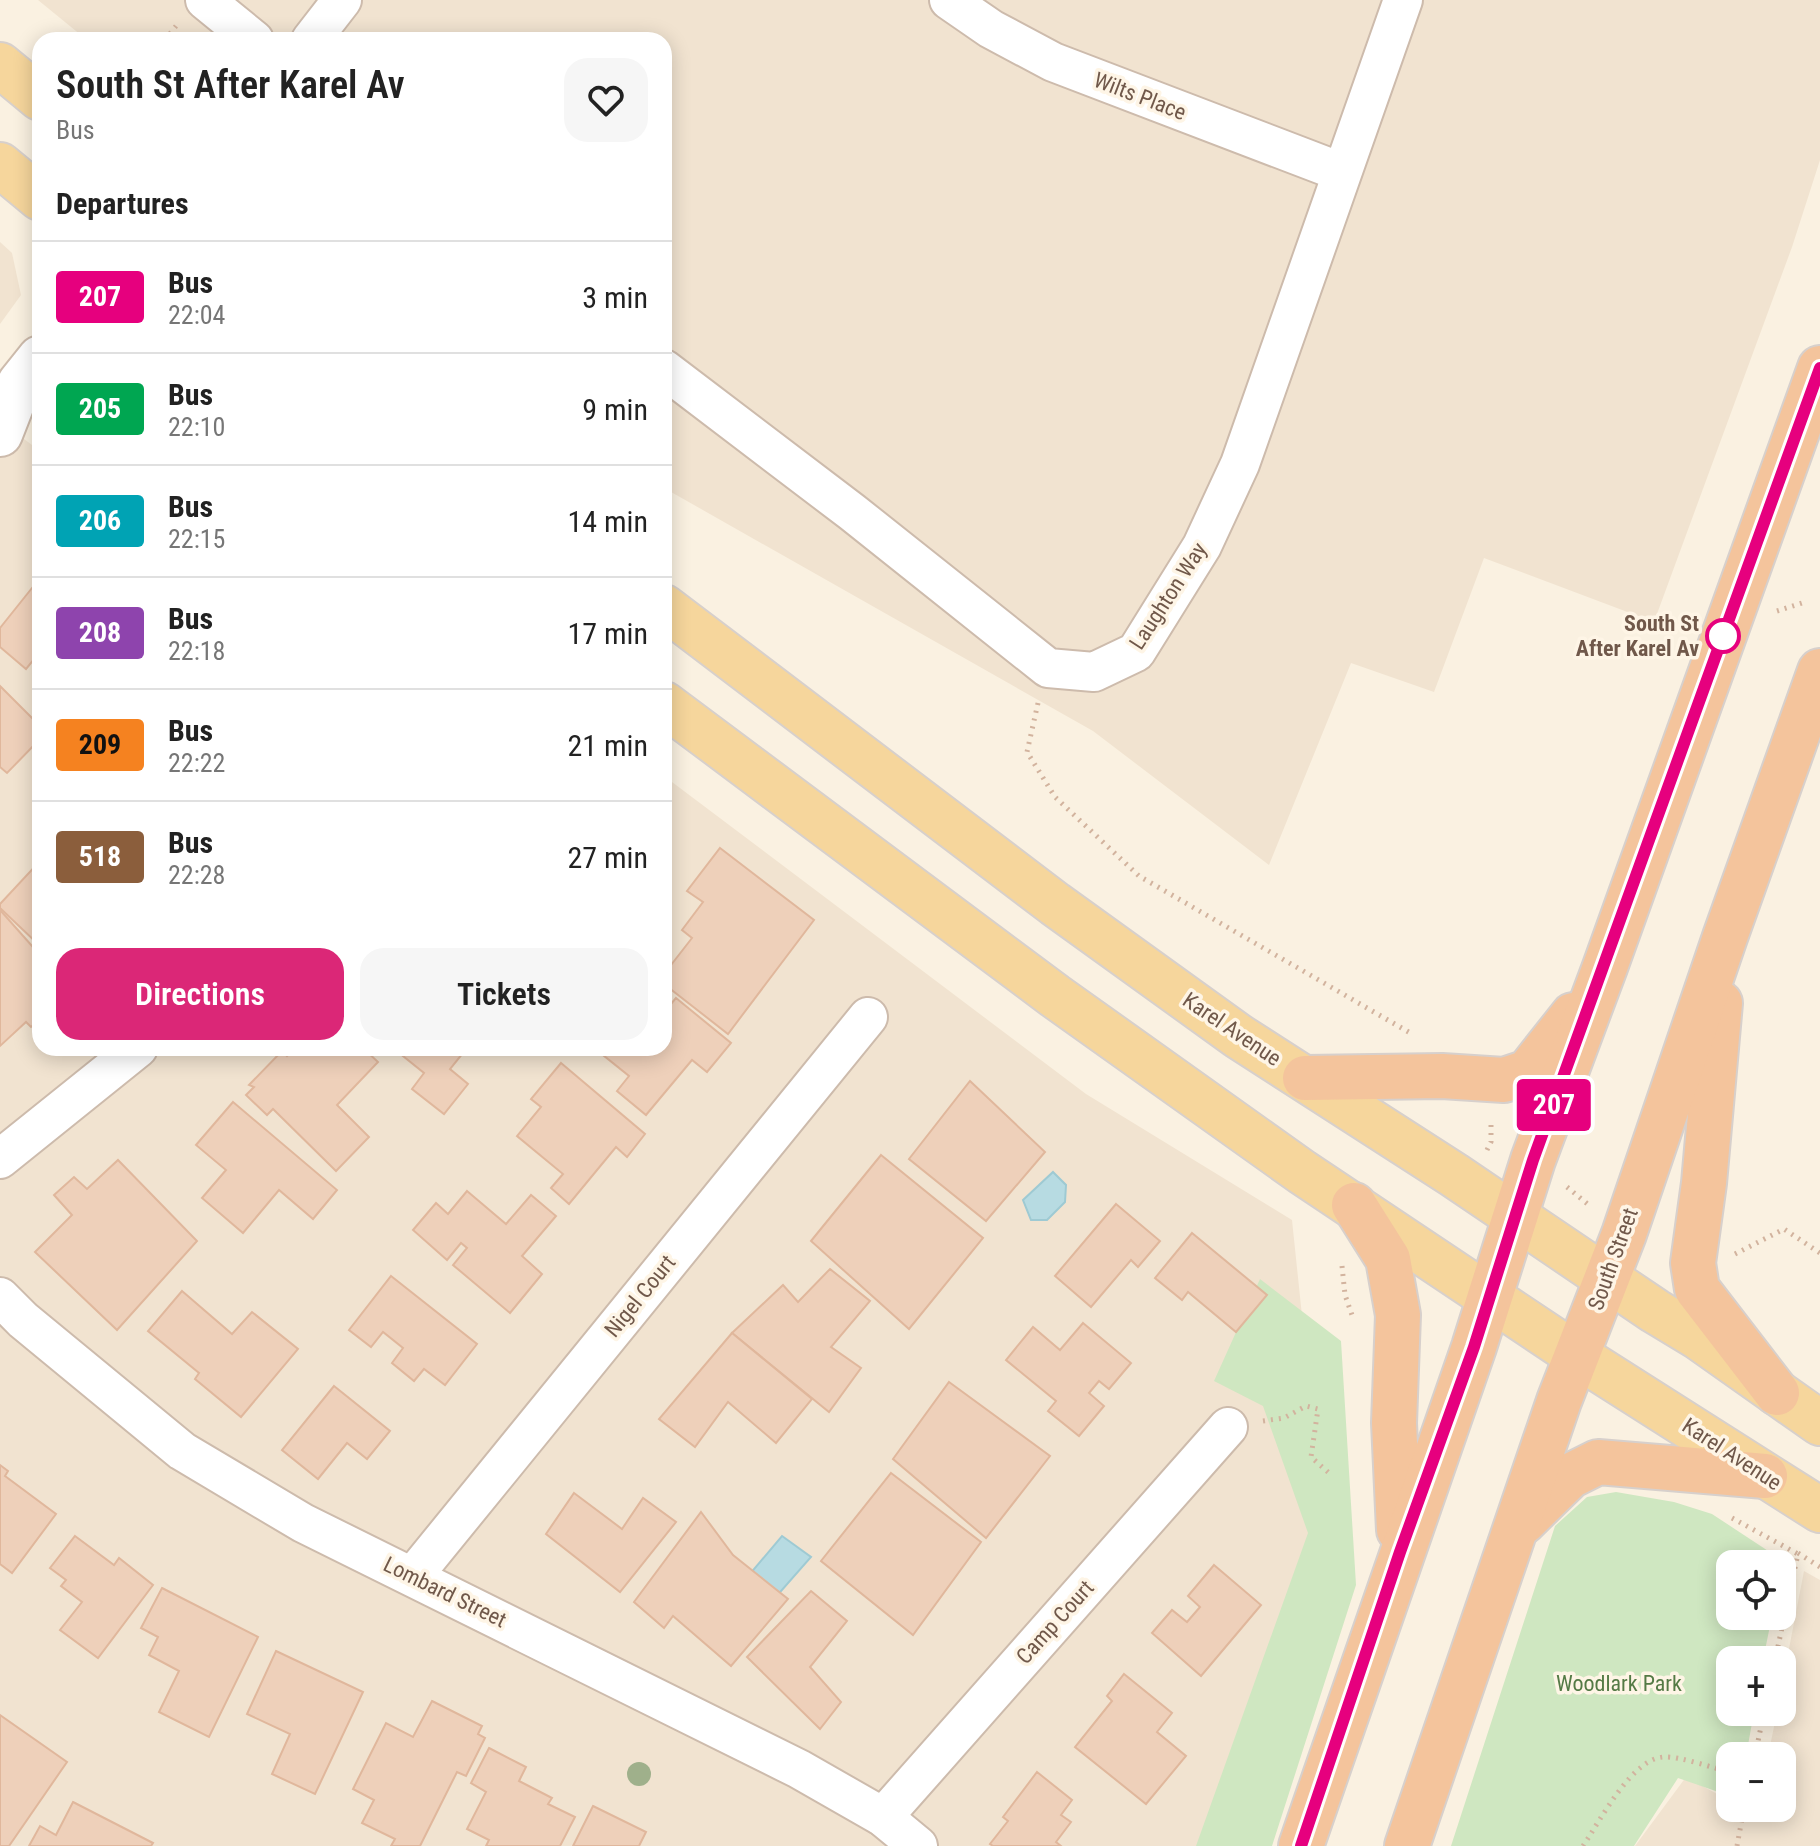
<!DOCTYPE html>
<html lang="en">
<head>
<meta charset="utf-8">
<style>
  body { margin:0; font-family:"Roboto Condensed",sans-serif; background:#f6f6f6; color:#222; height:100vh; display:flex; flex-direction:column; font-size:30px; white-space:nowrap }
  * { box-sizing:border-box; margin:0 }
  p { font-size:26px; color:#767676 }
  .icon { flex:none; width:44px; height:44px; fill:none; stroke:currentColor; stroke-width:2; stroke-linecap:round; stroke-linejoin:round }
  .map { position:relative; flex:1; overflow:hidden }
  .details { position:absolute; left:32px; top:32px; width:640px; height:1024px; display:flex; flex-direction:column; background:#fff; border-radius:24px; box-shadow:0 4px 20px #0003 }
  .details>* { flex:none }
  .badge { padding:0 16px; border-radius:6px; font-size:28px; line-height:52px }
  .fabs { position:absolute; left:1716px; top:1550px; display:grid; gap:16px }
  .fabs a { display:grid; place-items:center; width:80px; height:80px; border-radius:16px; background:#fff; box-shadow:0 4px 20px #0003; font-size:40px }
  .map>.badge { position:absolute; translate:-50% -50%; box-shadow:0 0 0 4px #fff }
  h2 { padding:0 24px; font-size:30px; line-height:72px }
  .round { display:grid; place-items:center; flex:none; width:84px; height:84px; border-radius:24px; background:#f6f6f6 }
  .head { display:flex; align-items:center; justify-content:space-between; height:136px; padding:0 24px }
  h1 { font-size:38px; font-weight:600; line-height:60px }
  .action { display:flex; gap:16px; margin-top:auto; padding:16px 24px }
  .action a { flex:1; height:92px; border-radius:24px; background:#db2777; color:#fff; font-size:32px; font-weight:600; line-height:92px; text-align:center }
  .action a+a { background:#f6f6f6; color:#222 }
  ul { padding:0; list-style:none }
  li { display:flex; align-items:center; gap:24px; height:112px; padding:0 24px; border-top:2px solid #e0e0e0 }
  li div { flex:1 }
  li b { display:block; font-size:30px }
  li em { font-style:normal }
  li .badge { min-width:88px; font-weight:700; text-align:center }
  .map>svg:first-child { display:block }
  .residential { fill:#f1e3d0 }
  .green { fill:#cfe7c1 }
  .water { fill:#b7dbe2; stroke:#9ecad3; stroke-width:2 }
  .building { fill:#eed0ba; stroke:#e0b79c; stroke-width:2 }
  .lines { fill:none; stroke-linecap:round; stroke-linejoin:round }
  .minor-casing { stroke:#cdbbac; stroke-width:42 }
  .tertiary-casing { stroke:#cdbbac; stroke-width:48 }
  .primary-casing { stroke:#d7d0cc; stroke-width:48 }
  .trunk-casing { stroke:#d7d0cc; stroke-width:48 }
  .path { stroke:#d2b39e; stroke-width:5; stroke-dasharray:2 6; stroke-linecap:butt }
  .minor { stroke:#fff; stroke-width:38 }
  .tertiary { stroke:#fff; stroke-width:44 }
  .primary { stroke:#f6d69c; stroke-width:44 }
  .trunk { stroke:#f4c49c; stroke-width:44 }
  .tree { fill:#9fb08b }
  .line-casing { stroke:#fff; stroke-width:18 }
  .line { stroke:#e6007e; stroke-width:12 }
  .stop-dot { fill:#fff; stroke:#e6007e; stroke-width:4 }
  .labels { text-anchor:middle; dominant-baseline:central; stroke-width:7; stroke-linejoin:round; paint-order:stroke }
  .street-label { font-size:22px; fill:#70584a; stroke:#fef5e6 }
  .stop-label { font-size:22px; font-weight:bold; fill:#70584a; stroke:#fef5e6; text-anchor:end }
  .park-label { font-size:22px; fill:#547a45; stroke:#fef5e6 }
</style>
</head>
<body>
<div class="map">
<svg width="1820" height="1846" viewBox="0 0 1820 1846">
  <rect width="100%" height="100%" fill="#faf1e1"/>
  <g class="residential">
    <path d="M 38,0 L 1820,0 L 1820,160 L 1792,247 L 1654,622 L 1484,558 L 1434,692 L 1351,663 L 1269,865 L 1093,731 L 664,488 L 664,40 L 87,40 Z"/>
    <path d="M 0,242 L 12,253 L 21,295 L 0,324 Z"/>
    <path d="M 0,421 L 40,451 L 40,1048 L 664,1048 L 664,776 L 1086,1094 L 1292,1220 L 1325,1536 L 1217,1846 L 0,1846 Z"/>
    <path d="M 1804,1571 L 1820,1580 L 1820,1846 L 1635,1846 L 1686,1777 L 1730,1801 L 1730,1808 L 1744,1808 L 1756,1815 L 1758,1808 L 1782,1808 L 1782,1756 L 1768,1756 L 1777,1712 L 1782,1712 L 1782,1685 Z"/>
  </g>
  <g class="green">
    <path d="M 1260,1279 L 1341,1341 L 1356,1585 L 1272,1846 L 1196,1846 L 1308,1533 L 1263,1406 L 1214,1381 Z"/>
    <path d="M 1616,1492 L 1674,1502 L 1712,1514 L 1782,1560 L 1781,1564 L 1730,1564 L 1730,1616 L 1772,1616 L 1763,1660 L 1730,1660 L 1730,1712 L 1754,1712 L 1746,1756 L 1730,1756 L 1730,1796 L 1678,1778 L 1634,1846 L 1451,1846 L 1555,1526 L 1587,1497 Z"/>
  </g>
  <g class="water">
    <path d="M 1053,1172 L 1066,1185 L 1065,1202 L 1047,1220 L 1031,1220 L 1023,1200 Z"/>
    <path d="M 782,1536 L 811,1557 L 767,1607 L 744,1581 Z"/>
  </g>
  <g class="building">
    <path d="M 40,578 L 40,652 L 26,669 L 0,647 L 0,628 Z"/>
    <path d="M 0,686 L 40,726 L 40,739 L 7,773 L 0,767 Z"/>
    <path d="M 720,848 L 814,920 L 728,1034 L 664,984 L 664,974 L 692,938 L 682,930 L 703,902 L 687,891 Z"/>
    <path d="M 40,861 L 40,946 L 0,908 L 0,904 Z"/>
    <path d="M 0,910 L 40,955 L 40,1019 L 31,1027 L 26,1022 L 0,1046 Z"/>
    <path d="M 676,998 L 731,1043 L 707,1072 L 692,1060 L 646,1115 L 617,1091 L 629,1076 L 603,1055 L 609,1048 L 664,1048 L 664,1012 Z"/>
    <path d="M 295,1048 L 363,1048 L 378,1062 L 337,1105 L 369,1137 L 336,1171 L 273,1109 L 267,1115 L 246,1095 L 254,1087 L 249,1085 L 282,1051 L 287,1056 Z"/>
    <path d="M 393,1048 L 467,1048 L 450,1069 L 468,1084 L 444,1114 L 412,1089 L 424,1073 Z"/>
    <path d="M 561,1063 L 645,1134 L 627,1157 L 616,1147 L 569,1204 L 551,1188 L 563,1174 L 517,1136 L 541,1107 L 531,1099 Z"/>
    <path d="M 970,1081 L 1045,1152 L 986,1221 L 909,1159 Z"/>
    <path d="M 233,1102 L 337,1190 L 313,1219 L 279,1190 L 243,1233 L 202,1198 L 226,1170 L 196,1145 Z"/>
    <path d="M 881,1155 L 983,1238 L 909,1329 L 811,1241 Z"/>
    <path d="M 118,1160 L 197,1241 L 117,1330 L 35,1252 L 72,1215 L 54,1195 L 74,1177 L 87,1189 Z"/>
    <path d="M 467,1191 L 506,1224 L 531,1195 L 556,1216 L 522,1256 L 542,1274 L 510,1313 L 453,1265 L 467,1248 L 461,1243 L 447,1260 L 413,1230 L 436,1203 L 448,1214 Z"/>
    <path d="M 1116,1204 L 1160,1241 L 1138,1267 L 1131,1260 L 1091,1307 L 1055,1276 Z"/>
    <path d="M 1192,1233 L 1267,1295 L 1236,1332 L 1188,1292 L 1182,1300 L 1155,1278 Z"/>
    <path d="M 830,1269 L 870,1301 L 831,1347 L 861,1368 L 829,1412 L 732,1333 L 783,1285 L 798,1302 Z"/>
    <path d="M 391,1276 L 477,1344 L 445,1385 L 424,1369 L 414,1381 L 392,1363 L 403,1348 L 383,1332 L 371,1347 L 349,1330 Z"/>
    <path d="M 182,1291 L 232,1334 L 252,1312 L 298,1349 L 241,1417 L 195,1379 L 199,1373 L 148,1331 Z"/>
    <path d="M 1083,1323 L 1131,1363 L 1109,1389 L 1099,1381 L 1089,1393 L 1104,1406 L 1079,1436 L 1048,1411 L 1056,1401 L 1006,1360 L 1033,1327 L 1060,1350 Z"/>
    <path d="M 732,1333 L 812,1399 L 776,1443 L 728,1402 L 695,1447 L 659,1419 Z"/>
    <path d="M 949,1382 L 1050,1456 L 986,1538 L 893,1459 Z"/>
    <path d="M 334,1386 L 390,1431 L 367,1459 L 347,1443 L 318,1479 L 282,1450 Z"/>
    <path d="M 0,1465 L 8,1471 L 5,1476 L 56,1514 L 12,1573 L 0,1564 Z"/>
    <path d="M 891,1473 L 981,1542 L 913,1635 L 821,1561 Z"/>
    <path d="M 574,1493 L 622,1529 L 643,1498 L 676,1522 L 620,1592 L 546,1534 Z"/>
    <path d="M 701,1512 L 733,1555 L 788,1599 L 731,1666 L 673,1616 L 664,1628 L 634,1602 Z"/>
    <path d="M 75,1536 L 114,1565 L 119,1558 L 153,1585 L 98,1658 L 60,1630 L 82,1602 L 61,1586 L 66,1580 L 50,1568 Z"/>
    <path d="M 1214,1565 L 1261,1605 L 1201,1676 L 1152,1633 L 1172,1610 L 1187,1622 L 1200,1607 L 1188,1596 Z"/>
    <path d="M 162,1588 L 258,1637 L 209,1737 L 159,1712 L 179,1671 L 149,1655 L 158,1637 L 141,1628 Z"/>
    <path d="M 811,1591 L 847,1621 L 810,1667 L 841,1702 L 820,1729 L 747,1657 Z"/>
    <path d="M 276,1651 L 363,1692 L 315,1794 L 272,1774 L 290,1734 L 247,1714 Z"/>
    <path d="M 1124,1674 L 1172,1713 L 1157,1732 L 1186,1756 L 1146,1804 L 1075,1747 L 1112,1701 L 1107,1696 Z"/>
    <path d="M 432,1701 L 482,1726 L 478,1734 L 485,1738 L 466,1776 L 457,1772 L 420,1846 L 391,1846 L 395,1839 L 362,1823 L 374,1800 L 353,1789 L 386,1723 L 413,1737 Z"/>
    <path d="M 0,1715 L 67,1762 L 9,1846 L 0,1846 Z"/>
    <path d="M 489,1748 L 526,1767 L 519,1781 L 552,1798 L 548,1804 L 575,1817 L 560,1846 L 486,1846 L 489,1840 L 467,1829 L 486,1792 L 471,1783 Z"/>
    <path d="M 1037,1772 L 1072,1800 L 1061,1815 L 1071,1822 L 1056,1842 L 1061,1846 L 993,1846 L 990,1844 L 1008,1821 L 1003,1817 Z"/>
    <path d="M 73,1802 L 153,1843 L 151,1846 L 29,1846 L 40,1826 L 56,1835 Z"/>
    <path d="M 593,1806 L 646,1832 L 639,1846 L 573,1846 Z"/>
  </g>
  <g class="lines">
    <g class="minor-casing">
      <g id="minor">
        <path d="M 205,0 L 254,40"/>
        <path d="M 949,0 L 991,29 L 1053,62 L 1341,172"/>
        <path d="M 311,40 L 342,0"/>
        <path d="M 664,369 L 852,512 L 1048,668 L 1094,672 L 1136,652 L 1202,546 L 1240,464 L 1403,0"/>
        <path d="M 0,1159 L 138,1048"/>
        <path d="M 0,1297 L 23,1320 L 182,1451 L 303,1523 L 799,1769 L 883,1817 L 918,1846"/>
        <path d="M 413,1576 L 868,1017"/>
        <path d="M 883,1817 L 1228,1427"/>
      </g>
    </g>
    <g class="tertiary-casing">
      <path id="tertiary" d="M 0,434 L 20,383 L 40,358"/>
    </g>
    <g class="primary-casing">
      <g id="primary">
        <path d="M 0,65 L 40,98"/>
        <path d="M 0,165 L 40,198"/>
        <path d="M 664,607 L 1055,904 L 1238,1036 L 1454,1175 L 1655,1311 L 1698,1337 L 1820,1423"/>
        <path d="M 664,704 L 1055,996 L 1302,1172 L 1576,1355 L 1820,1510"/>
      </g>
    </g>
    <g class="trunk-casing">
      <g id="trunk">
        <path d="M 1720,1003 L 1704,1183 L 1693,1263 L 1697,1289 L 1777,1393"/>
        <path d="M 1305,1078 L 1442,1076 L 1504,1080 L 1528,1072 L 1573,1015"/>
        <path d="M 1354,1205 L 1388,1259 L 1398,1315 L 1394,1423 L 1399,1530"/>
        <path d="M 1523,1522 L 1570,1476 L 1598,1462 L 1765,1476"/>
        <path d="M 1301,1846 L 1474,1347 L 1533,1160 L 1605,967 L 1820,368"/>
        <path d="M 1407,1846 L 1559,1401 L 1624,1234 L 1725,937 L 1820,671"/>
      </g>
    </g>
    <g class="path">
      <path d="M 165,40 L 176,26"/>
      <path d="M 1777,611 L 1802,603"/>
      <path d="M 1038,703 L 1027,752 L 1055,797 L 1139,876 L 1412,1034"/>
      <path d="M 1487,1150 L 1491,1142 L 1491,1120"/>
      <path d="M 1567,1187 L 1590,1206"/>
      <path d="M 1735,1254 L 1784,1229 L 1820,1253"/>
      <path d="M 1342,1266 L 1345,1295 L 1353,1318"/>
      <path d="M 1263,1421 L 1284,1418 L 1306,1406 L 1318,1409 L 1311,1457 L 1329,1473"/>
      <path d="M 1732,1518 L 1798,1554 L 1775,1660"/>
      <path d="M 1798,1553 L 1820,1567"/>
      <path d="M 1755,1756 L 1764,1712"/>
      <path d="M 1583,1846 C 1600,1821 1632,1758 1664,1757 C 1679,1756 1713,1768 1730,1772"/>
      <path d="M 1737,1846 L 1744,1808"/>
    </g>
    <use href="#minor" class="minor"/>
    <use href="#tertiary" class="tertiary"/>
    <use href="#primary" class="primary"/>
    <use href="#trunk" class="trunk"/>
  </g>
  <circle class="tree" cx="639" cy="1774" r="12"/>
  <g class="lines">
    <g class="line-casing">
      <path id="line" d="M 1301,1846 L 1400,1552 L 1474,1347 L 1533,1160 L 1820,368"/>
    </g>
    <use href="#line" class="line"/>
  </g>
  <circle class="stop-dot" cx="1723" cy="636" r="16"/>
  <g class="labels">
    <g class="street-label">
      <text transform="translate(1140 96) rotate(21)">Wilts Place</text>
      <text transform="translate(1168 596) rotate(-57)">Laughton Way</text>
      <text transform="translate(1232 1029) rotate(34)">Karel Avenue</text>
      <text transform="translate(1613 1259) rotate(-70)">South Street</text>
      <text transform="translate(640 1296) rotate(-51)">Nigel Court</text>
      <text transform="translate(1732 1454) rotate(33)">Karel Avenue</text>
      <text transform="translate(445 1592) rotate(26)">Lombard Street</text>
      <text transform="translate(1055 1622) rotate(-48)">Camp Court</text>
    </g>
    <g class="stop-label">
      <text x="1699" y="623">South St<tspan x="1699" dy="25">After Karel Av</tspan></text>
    </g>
    <g class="park-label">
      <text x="1619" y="1683">Woodlark Park</text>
    </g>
  </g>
</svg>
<div class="fabs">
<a><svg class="icon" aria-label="locate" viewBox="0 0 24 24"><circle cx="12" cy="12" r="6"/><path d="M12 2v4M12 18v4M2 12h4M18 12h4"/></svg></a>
<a>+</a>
<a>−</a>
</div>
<b class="badge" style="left:1554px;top:1105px;background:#e6007e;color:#fff">207</b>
<section class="details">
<div class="head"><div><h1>South St After Karel Av</h1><p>Bus</p></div><a class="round"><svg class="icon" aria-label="heart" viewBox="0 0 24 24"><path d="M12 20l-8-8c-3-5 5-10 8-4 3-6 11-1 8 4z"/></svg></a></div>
<h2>Departures</h2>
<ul>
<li><span class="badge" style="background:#e6007e;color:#fff">207</span><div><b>Bus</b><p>22:04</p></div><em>3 min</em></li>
<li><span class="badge" style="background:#00a651;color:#fff">205</span><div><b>Bus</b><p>22:10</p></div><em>9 min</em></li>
<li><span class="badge" style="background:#00a3b4;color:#fff">206</span><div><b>Bus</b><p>22:15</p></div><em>14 min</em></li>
<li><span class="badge" style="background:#8e44ad;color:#fff">208</span><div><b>Bus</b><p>22:18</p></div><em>17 min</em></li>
<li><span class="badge" style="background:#f58220;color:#111">209</span><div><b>Bus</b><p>22:22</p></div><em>21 min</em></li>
<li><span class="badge" style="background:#8b5e3c;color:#fff">518</span><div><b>Bus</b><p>22:28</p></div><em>27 min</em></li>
</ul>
<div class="action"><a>Directions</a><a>Tickets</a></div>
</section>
</div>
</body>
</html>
